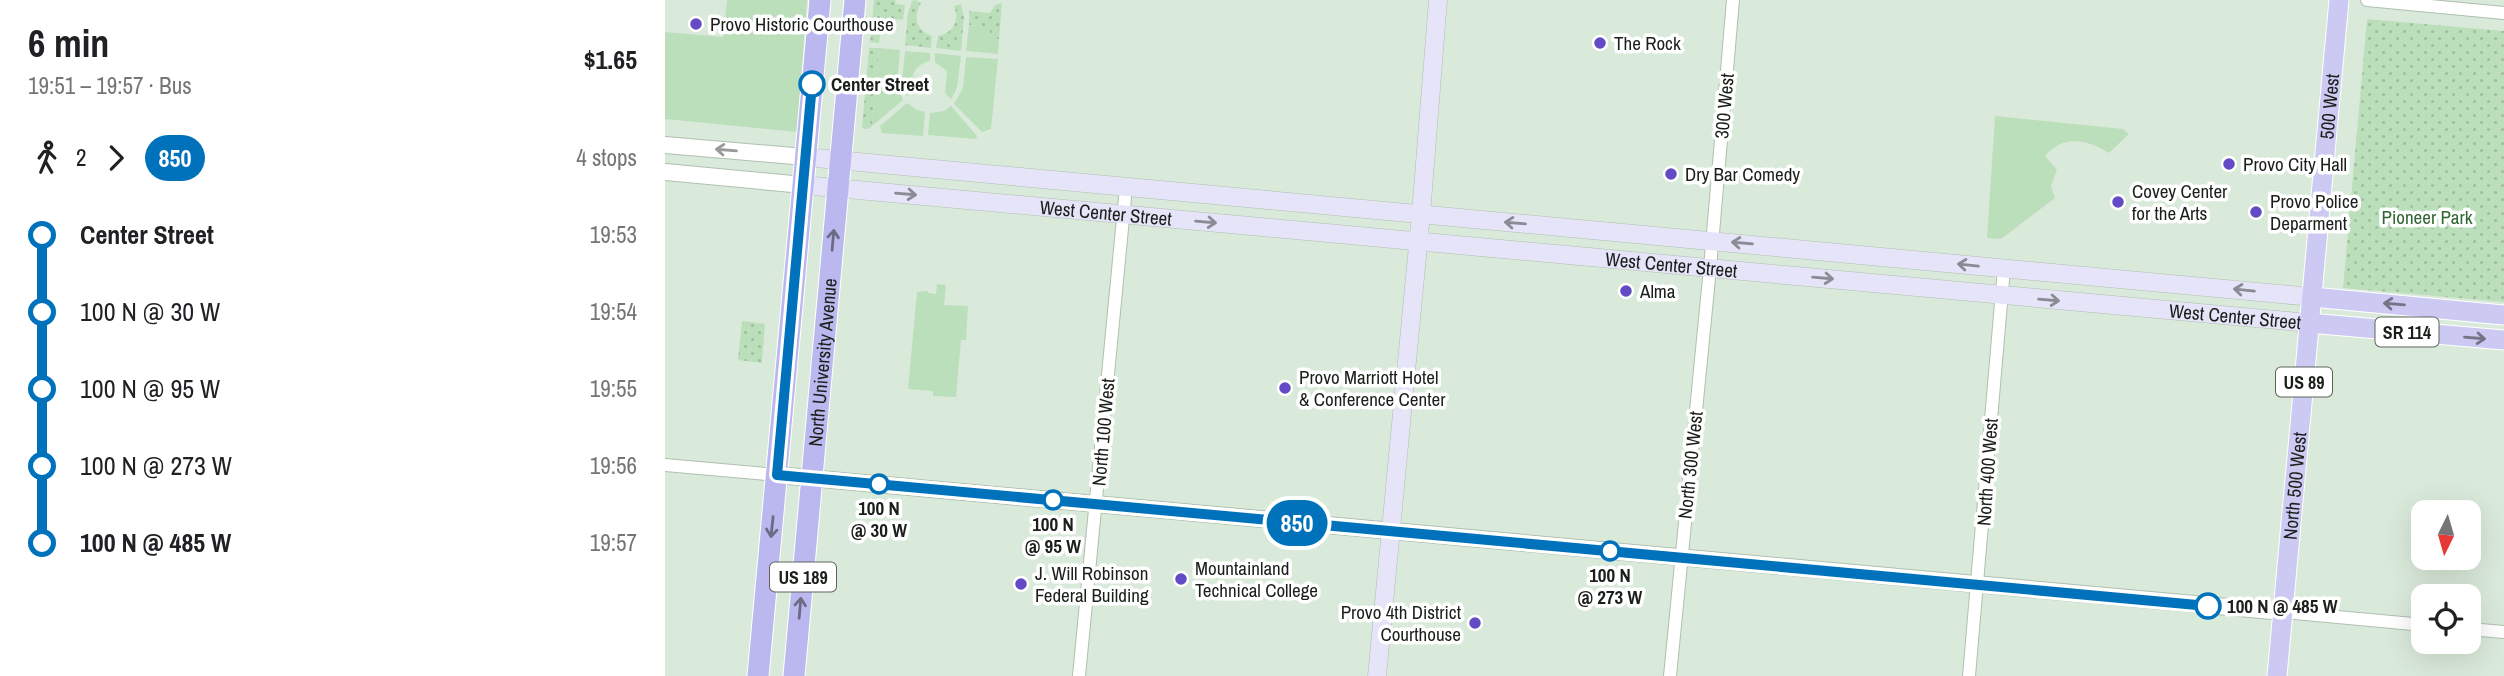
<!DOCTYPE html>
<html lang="en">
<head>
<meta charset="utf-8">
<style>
  body { margin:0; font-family:"Archivo Narrow",sans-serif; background:#f2f2f2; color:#202124; height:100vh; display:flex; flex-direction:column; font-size:26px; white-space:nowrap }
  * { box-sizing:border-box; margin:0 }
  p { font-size:23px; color:#757577 }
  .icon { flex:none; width:38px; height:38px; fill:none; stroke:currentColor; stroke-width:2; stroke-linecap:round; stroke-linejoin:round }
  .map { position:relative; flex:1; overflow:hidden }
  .side { display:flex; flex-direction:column; background:#fff; width:665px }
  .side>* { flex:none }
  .badge { padding:0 14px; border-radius:23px; font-size:24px; line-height:46px }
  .needle { width:46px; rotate:185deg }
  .tools { position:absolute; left:1746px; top:500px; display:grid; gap:14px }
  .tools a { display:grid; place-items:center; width:70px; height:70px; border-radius:14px; background:#fff; box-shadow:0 7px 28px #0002; font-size:35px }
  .map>.badge { position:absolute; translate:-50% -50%; box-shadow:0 0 0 4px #fff }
  .legs { display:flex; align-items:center; gap:10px; height:77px; padding:0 28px; font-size:23px }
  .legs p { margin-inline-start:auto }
  .headline { display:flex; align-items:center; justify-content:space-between; height:119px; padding:0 28px }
  h1 { font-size:38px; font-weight:700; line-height:52px }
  ul { padding:0 28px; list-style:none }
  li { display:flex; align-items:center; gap:24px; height:77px; font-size:26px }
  li i { display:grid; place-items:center; width:10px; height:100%; margin:0 9px; background:currentColor }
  li i::after { content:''; width:18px; height:18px; margin:-9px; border:5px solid; border-radius:50%; background:#fff }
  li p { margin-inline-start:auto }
  li:first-child i { background:linear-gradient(#0000 50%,currentColor 0) }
  li:last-child i { background:linear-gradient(currentColor 50%,#0000 0) }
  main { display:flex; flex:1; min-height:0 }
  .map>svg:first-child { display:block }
  .grass { fill:#bcdfbb }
  .park { fill:url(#park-dots) }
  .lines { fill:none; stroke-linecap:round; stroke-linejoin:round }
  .minor-casing { stroke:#b0bfaf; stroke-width:14 }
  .tertiary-casing { stroke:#b0bfaf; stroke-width:18 }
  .secondary-casing { stroke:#b0bfaf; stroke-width:19 }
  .primary-casing { stroke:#fff; stroke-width:21 }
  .trunk-casing { stroke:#fff; stroke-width:23 }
  .minor { stroke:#fff; stroke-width:12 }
  .tertiary { stroke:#fff; stroke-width:16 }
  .secondary { stroke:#e6e4f9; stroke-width:18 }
  .primary { stroke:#ccc9f3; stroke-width:19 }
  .trunk { stroke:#bbb7ef; stroke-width:21 }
  .oneway { stroke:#989a98 }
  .oneway2 { stroke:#8a8b95 }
  .oneway3 { stroke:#6a6b84 }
  .oneway4 { stroke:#737486 }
  .line-1-casing { stroke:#fff; stroke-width:16 }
  .line-1 { stroke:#0072bc; stroke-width:10 }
  .poi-dot { fill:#624bc4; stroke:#fff; stroke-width:2.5 }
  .stop-1-dot { fill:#fff; stroke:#0072bc; stroke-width:3.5 }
  .labels { text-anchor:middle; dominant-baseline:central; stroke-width:7; stroke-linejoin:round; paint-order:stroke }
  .shield { fill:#fff; stroke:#5f625f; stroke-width:2 }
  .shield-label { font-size:18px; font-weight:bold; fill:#1a1f1a }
  .poi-label { font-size:19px; fill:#1a1f1a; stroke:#fff; text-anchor:start }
  .stop-label { font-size:19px; font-weight:bold; fill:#1a1f1a; stroke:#fff }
  .street-label { font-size:19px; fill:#1a1f1a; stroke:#fff }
  .park-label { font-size:19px; fill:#2f6631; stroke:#fff }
</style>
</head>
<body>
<main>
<section class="side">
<div class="headline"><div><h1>6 min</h1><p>19:51 – 19:57 · Bus</p></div><b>$1.65</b></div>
<div class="legs"><svg class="icon" aria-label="walk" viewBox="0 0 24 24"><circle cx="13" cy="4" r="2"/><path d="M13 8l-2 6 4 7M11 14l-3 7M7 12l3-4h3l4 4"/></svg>2<svg class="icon" aria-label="forward" viewBox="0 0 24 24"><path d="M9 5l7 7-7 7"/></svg><b class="badge" style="background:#0072bc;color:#fff">850</b><p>4 stops</p></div>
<ul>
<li><i style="color:#0072bc"></i><b>Center Street</b><p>19:53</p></li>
<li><i style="color:#0072bc"></i><span>100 N @ 30 W</span><p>19:54</p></li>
<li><i style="color:#0072bc"></i><span>100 N @ 95 W</span><p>19:55</p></li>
<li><i style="color:#0072bc"></i><span>100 N @ 273 W</span><p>19:56</p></li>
<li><i style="color:#0072bc"></i><b>100 N @ 485 W</b><p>19:57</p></li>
</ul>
</section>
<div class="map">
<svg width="1839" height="676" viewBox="0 0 1839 676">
  <defs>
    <pattern id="park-dots" width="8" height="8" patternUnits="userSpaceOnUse" patternTransform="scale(1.75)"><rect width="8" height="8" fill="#bcdfbb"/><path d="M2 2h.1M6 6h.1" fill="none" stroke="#a1bfa0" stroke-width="1.8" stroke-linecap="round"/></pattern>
  </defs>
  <rect width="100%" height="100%" fill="#daeada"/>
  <g class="grass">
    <path d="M 62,0 L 142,0 L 132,132 L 0,119 L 0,32 L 58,37 Z"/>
    <path d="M 304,25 L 324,27 L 332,40 L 334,40 L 333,54 L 301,51 Z"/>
    <path d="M 214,48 L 235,50 L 232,85 L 238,100 L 207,126 Z"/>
    <path d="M 240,51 L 265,53 L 265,61 C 250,64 244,77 249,90 L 242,96 L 237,81 Z"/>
    <path d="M 270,53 L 296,56 L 292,88 L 286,99 L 280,93 L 282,71 L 270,62 Z"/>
    <path d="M 301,57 L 333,59 L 326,129 L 317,132 L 289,104 L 298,88 Z"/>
    <path d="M 242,103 L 252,110 L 260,112 L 258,136 L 217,133 L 215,126 Z"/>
    <path d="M 286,106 L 312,136 L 311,139 L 263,135 L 265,113 L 279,111 Z"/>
    <path d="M 1330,116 L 1458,129 L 1464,134 L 1444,153 C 1423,140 1399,134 1380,156 L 1392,170 L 1386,186 L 1390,198 L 1336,239 L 1322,238 Z"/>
    <path d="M 272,284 L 281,285 L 279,305 L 303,306 L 301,340 L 296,340 L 291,397 L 268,396 L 268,391 L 243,389 L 252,292 L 263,291 L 263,293 L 271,294 Z"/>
  </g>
  <g class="park">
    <path d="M 209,0 L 230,0 L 231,4 L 240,5 L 238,20 L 229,19 L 225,26 L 216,30 L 214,43 L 205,42 Z"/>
    <path d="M 250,0 L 256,3 C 248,17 251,30 267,36 L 266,48 L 240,45 L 243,13 L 247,1 Z"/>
    <path d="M 337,3 L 334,40 L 327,36 L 323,27 L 304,25 L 304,11 L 325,13 L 330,5 Z"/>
    <path d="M 296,4 L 299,17 L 296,51 L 271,48 L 273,36 C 288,33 295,21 289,6 Z"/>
    <path d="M 1702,19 L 1839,31 L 1839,302 L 1678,288 Z"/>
    <path d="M 204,48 L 214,48 L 207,126 L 204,129 L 197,128 Z"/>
    <path d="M 77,321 L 100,324 L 97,363 L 73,360 Z"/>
  </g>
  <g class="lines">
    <g class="minor-casing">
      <g id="minor">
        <path d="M 1702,0 L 1839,13"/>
        <path d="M 0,465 L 112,475"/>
        <path d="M 1618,612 L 1759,625"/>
        <path d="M 1804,629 L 1839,632"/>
        <path d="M 414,676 L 461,187"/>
        <path d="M 1005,676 L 1045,268 L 1068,0"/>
        <path d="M 1304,676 L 1339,268"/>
      </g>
    </g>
    <g class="tertiary-casing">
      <g id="tertiary">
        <path d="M 0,145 L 140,157"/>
        <path d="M 0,172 L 138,185"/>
        <path d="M 112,475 L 1618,612"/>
      </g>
    </g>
    <g class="secondary-casing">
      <g id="secondary">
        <path d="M 140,157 L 1647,297"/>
        <path id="s1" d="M 138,185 L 1644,323"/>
        <path d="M 712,676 L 756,214 L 773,0"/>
      </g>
    </g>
    <g class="primary-casing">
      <g id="primary">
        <path d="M 1647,297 L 1839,315"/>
        <path d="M 1644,323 L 1839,340"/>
        <path id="s2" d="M 1612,676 L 1674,0"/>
      </g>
    </g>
    <g class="trunk-casing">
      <g id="trunk">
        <path d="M 93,676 L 155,0"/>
        <path id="s3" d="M 129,676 L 190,0"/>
      </g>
    </g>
    <use href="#minor" class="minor"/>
    <use href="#tertiary" class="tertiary"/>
    <use href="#secondary" class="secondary"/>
    <use href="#primary" class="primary"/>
    <use href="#trunk" class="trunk"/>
  </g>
  <defs><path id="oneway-shaft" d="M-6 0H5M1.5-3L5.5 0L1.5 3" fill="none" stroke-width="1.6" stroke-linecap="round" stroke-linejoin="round" transform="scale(1.75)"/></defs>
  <use class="oneway" href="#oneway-shaft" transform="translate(61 150) rotate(-175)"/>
  <g class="oneway2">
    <use href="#oneway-shaft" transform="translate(241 194) rotate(5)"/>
    <use href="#oneway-shaft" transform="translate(541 222) rotate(5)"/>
    <use href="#oneway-shaft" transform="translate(850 223) rotate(-175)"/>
    <use href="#oneway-shaft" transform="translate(1077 243) rotate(-175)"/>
    <use href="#oneway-shaft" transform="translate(1303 265) rotate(-174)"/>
    <use href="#oneway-shaft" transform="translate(1158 278) rotate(5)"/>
    <use href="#oneway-shaft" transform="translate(1579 290) rotate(-174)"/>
    <use href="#oneway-shaft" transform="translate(1384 300) rotate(5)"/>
  </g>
  <g class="oneway3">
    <use href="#oneway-shaft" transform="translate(168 240) rotate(-85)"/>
    <use href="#oneway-shaft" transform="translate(107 527) rotate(96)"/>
    <use href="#oneway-shaft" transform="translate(135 608) rotate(-85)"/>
  </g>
  <g class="oneway4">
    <use href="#oneway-shaft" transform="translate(1729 304) rotate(-175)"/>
    <use href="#oneway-shaft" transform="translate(1810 338) rotate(5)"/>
  </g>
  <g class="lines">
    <g class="line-1-casing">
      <path id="line-1" d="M 147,84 L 112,475 L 1543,606"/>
    </g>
    <use href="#line-1" class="line-1"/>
  </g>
  <g class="poi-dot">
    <circle cx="31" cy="24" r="7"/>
    <circle cx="935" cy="43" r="7"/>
    <circle cx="1564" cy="164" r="7"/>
    <circle cx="1006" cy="174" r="7"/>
    <circle cx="1453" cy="202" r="7"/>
    <circle cx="1591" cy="212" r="7"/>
    <circle cx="961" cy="291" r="7"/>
    <circle cx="620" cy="388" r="7"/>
    <circle cx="516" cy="579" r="7"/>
    <circle cx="356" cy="584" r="7"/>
    <circle cx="810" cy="623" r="7"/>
  </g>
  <g class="stop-1-dot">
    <circle cx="147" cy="84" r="12"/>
    <circle cx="214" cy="484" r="9"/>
    <circle cx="388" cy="500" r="9"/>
    <circle cx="945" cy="551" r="9"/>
    <circle cx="1543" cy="606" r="12"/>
  </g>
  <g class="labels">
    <g class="shield">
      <rect x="1710.5" y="317.5" width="63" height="29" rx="5"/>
      <rect x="1611" y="367.5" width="56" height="29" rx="5"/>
      <rect x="105" y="562.5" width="66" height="29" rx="5"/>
    </g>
    <g class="shield-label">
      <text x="1742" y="332">SR 114</text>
      <text x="1639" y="382">US 89</text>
      <text x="138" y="577">US 189</text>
    </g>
    <g class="poi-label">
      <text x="45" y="24">Provo Historic Courthouse</text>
      <text x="949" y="43">The Rock</text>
      <text x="1578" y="164">Provo City Hall</text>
      <text x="1020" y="174">Dry Bar Comedy</text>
      <text x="1467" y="191">Covey Center<tspan x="1467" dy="22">for the Arts</tspan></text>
      <text x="1605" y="201">Provo Police<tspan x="1605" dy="22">Deparment</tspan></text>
      <text x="975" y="291">Alma</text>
      <text x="634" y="377">Provo Marriott Hotel<tspan x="634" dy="22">&amp; Conference Center</tspan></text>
      <text x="530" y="568">Mountainland<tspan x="530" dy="22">Technical College</tspan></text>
      <text x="370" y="573">J. Will Robinson<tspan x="370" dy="22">Federal Building</tspan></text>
      <text x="796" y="612" text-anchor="end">Provo 4th District<tspan x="796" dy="22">Courthouse</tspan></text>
    </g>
    <g class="stop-label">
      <text x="166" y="84" text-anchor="start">Center Street</text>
      <text x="214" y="508">100 N<tspan x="214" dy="22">@ 30 W</tspan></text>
      <text x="388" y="524">100 N<tspan x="388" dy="22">@ 95 W</tspan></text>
      <text x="945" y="575">100 N<tspan x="945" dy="22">@ 273 W</tspan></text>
      <text x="1562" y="606" text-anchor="start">100 N @ 485 W</text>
    </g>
    <g class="street-label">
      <text transform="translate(1059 106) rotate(-85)">300 West</text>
      <text stroke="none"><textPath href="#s2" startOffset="572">500 West</textPath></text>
      <text stroke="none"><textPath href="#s1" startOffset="304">West Center Street</textPath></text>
      <text stroke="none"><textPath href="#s1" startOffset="872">West Center Street</textPath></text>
      <text stroke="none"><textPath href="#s1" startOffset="1438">West Center Street</textPath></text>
      <text stroke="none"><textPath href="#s3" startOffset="315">North University Avenue</textPath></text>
      <text transform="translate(438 432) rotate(-85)">North 100 West</text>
      <text transform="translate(1025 465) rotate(-84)">North 300 West</text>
      <text transform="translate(1322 472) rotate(-86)">North 400 West</text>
      <text stroke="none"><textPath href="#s2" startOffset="191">North 500 West</textPath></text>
    </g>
    <g class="park-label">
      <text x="1762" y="217">Pioneer Park</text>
    </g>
  </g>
</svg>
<div class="tools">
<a><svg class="needle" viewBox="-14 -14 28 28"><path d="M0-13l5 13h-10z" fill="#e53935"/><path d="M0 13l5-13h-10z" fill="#757577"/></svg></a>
<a><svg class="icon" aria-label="locate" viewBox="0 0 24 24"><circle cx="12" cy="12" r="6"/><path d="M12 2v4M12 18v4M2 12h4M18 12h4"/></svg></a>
</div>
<b class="badge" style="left:632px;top:523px;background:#0072bc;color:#fff">850</b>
</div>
</main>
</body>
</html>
